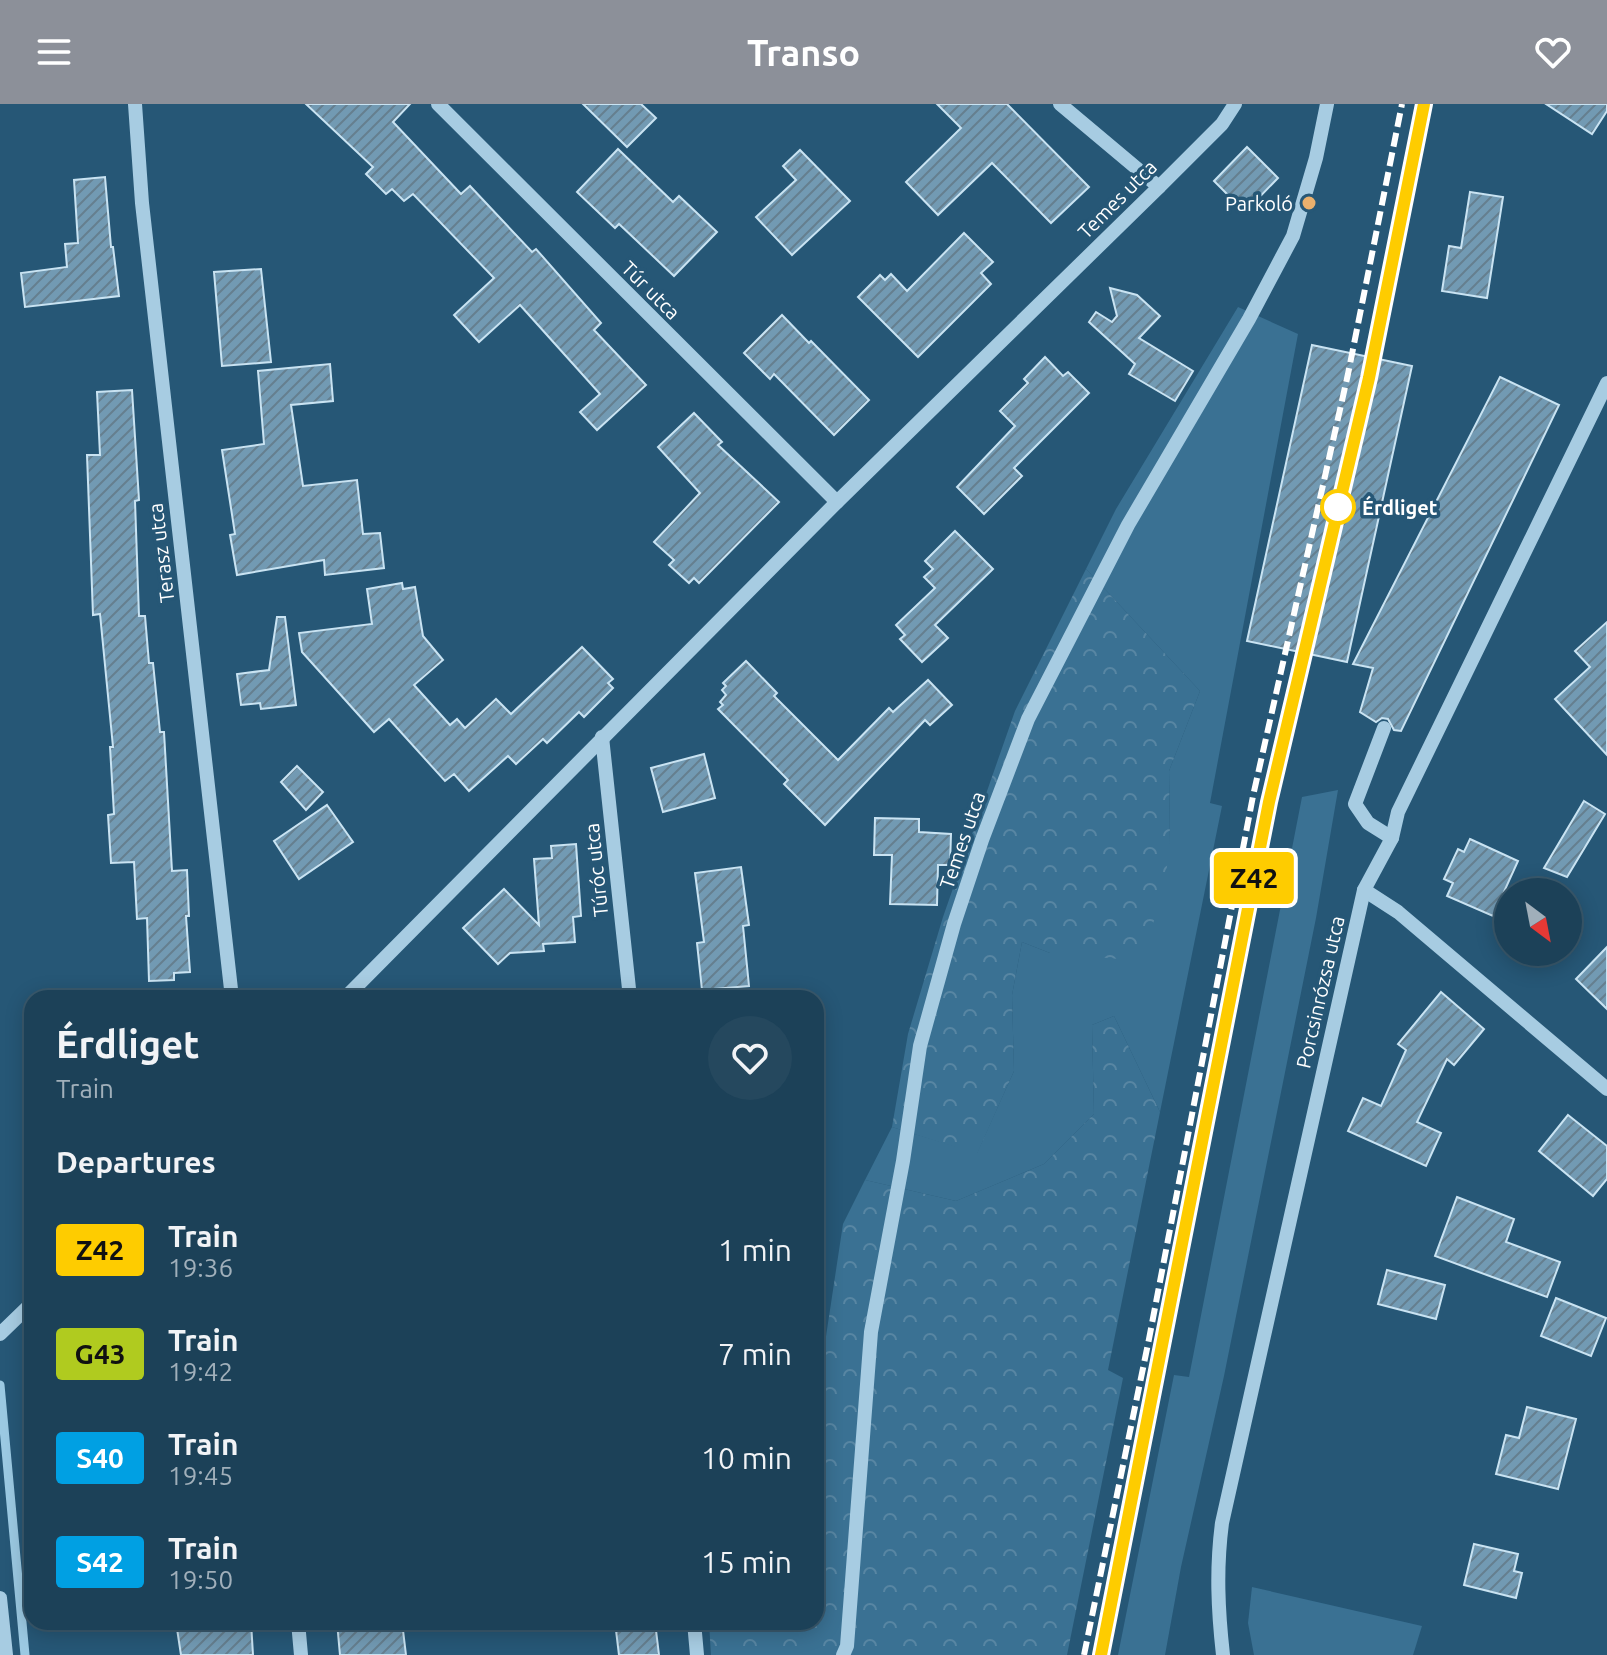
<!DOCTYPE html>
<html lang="en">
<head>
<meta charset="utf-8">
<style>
  body { margin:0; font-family:Ubuntu,sans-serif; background:#25485e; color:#f1f3f6; height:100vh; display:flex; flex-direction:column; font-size:30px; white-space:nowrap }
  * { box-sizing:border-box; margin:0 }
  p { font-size:26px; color:#a0afba }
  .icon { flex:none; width:44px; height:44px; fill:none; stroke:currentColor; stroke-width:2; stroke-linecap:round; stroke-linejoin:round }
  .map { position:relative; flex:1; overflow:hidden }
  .details { position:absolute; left:24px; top:886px; width:800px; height:640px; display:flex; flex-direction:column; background:#1c4158; border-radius:24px; box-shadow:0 4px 20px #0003,0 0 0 2px #3a5a6e }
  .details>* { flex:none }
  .badge { padding:0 16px; border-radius:6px; font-size:28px; line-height:52px }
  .needle { width:52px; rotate:148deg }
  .tools { position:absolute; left:1494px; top:774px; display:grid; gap:16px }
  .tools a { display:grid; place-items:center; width:88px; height:88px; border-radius:50%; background:#1c4158; box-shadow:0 4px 20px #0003,0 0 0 2px #3a5a6e; font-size:40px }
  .map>.badge { position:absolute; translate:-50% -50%; box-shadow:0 0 0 4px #fff }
  h2 { padding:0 32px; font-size:30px; line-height:72px }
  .round { display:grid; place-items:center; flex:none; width:84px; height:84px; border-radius:42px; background:#25485e }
  .headline { display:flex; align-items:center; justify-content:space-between; height:136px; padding:0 32px }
  h1 { font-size:38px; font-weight:700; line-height:60px }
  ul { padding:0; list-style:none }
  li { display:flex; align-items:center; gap:24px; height:104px; padding:0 32px }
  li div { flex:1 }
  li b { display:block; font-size:30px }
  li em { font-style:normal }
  li .badge { min-width:88px; font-weight:700; text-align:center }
  header { display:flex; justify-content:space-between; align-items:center; height:104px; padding:0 32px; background:#8c9099; color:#fff; font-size:36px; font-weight:700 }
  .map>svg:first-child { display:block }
  .grass { fill:#3a7193 }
  .forest { fill:url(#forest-crowns) }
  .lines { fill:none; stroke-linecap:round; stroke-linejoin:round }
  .stream { stroke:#9bc9e2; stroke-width:9 }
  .building { fill:url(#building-hatch); stroke:#c9e3f2; stroke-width:2 }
  .minor { stroke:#a7cce2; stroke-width:14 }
  .rail { stroke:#fff; stroke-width:6; stroke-dasharray:14 6; stroke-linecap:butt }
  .line-casing { stroke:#fff; stroke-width:18 }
  .line { stroke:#fecc00; stroke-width:12 }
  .poi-dot { fill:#eab06d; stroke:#265776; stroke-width:3 }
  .stop-dot { fill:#fff; stroke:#fecc00; stroke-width:4 }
  .labels { text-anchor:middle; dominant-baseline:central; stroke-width:7; stroke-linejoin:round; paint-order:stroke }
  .street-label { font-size:20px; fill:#fff; stroke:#265776 }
  .poi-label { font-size:20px; fill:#fff; stroke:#265776; text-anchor:end }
  .stop-label { font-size:20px; font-weight:bold; fill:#fff; stroke:#265776; text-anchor:start }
</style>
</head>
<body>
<header><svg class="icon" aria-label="menu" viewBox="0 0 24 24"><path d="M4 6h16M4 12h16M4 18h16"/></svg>Transo<svg class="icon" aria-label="heart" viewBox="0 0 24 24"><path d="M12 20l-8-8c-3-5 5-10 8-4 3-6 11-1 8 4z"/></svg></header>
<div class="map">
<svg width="1607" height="1551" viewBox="0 0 1607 1551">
  <defs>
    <pattern id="forest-crowns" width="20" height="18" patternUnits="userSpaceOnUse" patternTransform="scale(2)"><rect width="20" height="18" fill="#3a7193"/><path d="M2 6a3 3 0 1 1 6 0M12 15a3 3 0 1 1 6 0" fill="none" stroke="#5886a3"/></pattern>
    <pattern id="building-hatch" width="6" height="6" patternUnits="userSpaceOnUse" patternTransform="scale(2)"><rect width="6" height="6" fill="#729ab3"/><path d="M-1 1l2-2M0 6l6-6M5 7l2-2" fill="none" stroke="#657f8f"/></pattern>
  </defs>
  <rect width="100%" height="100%" fill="#265776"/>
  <g class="grass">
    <path d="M 1238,203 L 1298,230 L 1210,699 L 1222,702 L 1160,1008 L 1114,912 L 1092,921 L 1094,1010 L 1044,1060 L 956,1097 L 865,1076 L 892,1023 L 977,1049 L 1014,967 L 1012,891 L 1022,838 L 1050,849 L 1170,739 L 1169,667 L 1200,587 L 1086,465 L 1116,405 Z"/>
    <path d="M 1338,686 L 1316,814 L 1224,1272 L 1181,1463 L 1165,1551 L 1118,1551 L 1174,1271 L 1189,1273 L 1302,693 Z"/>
    <path d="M 1252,1483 L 1422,1522 L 1413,1551 L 1254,1551 L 1248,1519 Z"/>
  </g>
  <g class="forest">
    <path d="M 1086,465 L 1200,587 L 1169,667 L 1170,739 L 1164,786 L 1148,835 L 1119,855 L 1050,849 L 1022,838 L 1012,891 L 1014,967 L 977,1050 L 892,1023 L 908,930 L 943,813 L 1015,607 Z"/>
    <path d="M 1114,912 L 1160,1008 L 1108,1266 L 1123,1274 L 1067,1551 L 711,1551 L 709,1518 L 816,1518 L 817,1292 L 843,1120 L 865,1076 L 956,1097 L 1044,1060 L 1094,1010 L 1092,921 Z"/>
  </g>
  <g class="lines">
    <path class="stream" d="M 0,1281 L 25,1551"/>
  </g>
  <g class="building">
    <path d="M 306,0 L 410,0 L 393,18 L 461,90 L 470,82 L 532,148 L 536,145 L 601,219 L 594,226 L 646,281 L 597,326 L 580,308 L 600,290 L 520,201 L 479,238 L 454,211 L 494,174 L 413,90 L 404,97 L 392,85 L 386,90 L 366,70 L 373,63 Z"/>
    <path d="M 583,0 L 641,0 L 656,14 L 627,43 Z"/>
    <path d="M 937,0 L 1007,0 L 1089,83 L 1051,119 L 992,59 L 938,111 L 906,78 L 961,24 Z"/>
    <path d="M 1546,0 L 1607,0 L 1607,7 L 1592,30 Z"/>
    <path d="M 1247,43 L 1278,74 L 1245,108 L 1214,77 Z"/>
    <path d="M 618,45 L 673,98 L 679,92 L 717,128 L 674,172 L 619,120 L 615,124 L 577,88 Z"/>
    <path d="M 800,46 L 850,97 L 792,151 L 756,113 L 796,76 L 783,62 Z"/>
    <path d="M 105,73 L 111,143 L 113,143 L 119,192 L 25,203 L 21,169 L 67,163 L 65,140 L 78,139 L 74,76 Z"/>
    <path d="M 1470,88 L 1503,93 L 1487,194 L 1442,187 L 1449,142 L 1461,144 Z"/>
    <path d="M 964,129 L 993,158 L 981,169 L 991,180 L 918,253 L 858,193 L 880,171 L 885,176 L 891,170 L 907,187 Z"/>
    <path d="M 261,165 L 271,258 L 222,262 L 214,168 Z"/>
    <path d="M 1110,184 L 1137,191 L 1160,212 L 1139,234 L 1193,267 L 1175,297 L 1129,270 L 1135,260 L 1089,218 L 1096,208 L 1112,218 L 1117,212 Z"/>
    <path d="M 782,211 L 809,239 L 811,237 L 869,296 L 834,331 L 774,270 L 770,275 L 744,249 Z"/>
    <path d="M 1312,241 L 1412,262 L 1347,558 L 1247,537 Z"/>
    <path d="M 1045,253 L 1063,272 L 1068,268 L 1089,289 L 1014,364 L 1022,372 L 984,410 L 957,383 L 1015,322 L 1000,307 L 1028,279 L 1024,275 Z"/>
    <path d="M 330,260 L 333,297 L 291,301 L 303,382 L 357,376 L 363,430 L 380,429 L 384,464 L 325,471 L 324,456 L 237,471 L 230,431 L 235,430 L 222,346 L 264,340 L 258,267 Z"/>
    <path d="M 1500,273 L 1559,301 L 1401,627 L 1394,626 L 1388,615 L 1382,614 L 1376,618 L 1360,608 L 1373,564 L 1353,560 Z"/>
    <path d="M 132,286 L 139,396 L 135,397 L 139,512 L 145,512 L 149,559 L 153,559 L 160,628 L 164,628 L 172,767 L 187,766 L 189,812 L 186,812 L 190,868 L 174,869 L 174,876 L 149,877 L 147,814 L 137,815 L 134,758 L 111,759 L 108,711 L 114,710 L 110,643 L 113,643 L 100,510 L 93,511 L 87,351 L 100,351 L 97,288 Z"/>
    <path d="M 694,309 L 722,338 L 718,341 L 779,398 L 699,479 L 694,474 L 689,479 L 669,461 L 674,456 L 654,438 L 700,389 L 658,343 Z"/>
    <path d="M 955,427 L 993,465 L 935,521 L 948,534 L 922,558 L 900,535 L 905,531 L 896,521 L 935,484 L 924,473 L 933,465 L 925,457 Z"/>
    <path d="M 402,479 L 403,485 L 415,483 L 423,532 L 443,556 L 414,581 L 450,621 L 457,615 L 465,624 L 496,595 L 511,610 L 582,543 L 613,575 L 608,579 L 613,584 L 584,613 L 579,608 L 547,639 L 543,635 L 516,660 L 508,652 L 469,687 L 454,670 L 445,677 L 389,615 L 374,628 L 302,548 L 299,529 L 372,520 L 367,485 Z"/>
    <path d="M 277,513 L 285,513 L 296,601 L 261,605 L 260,599 L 241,601 L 237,570 L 269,566 Z"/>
    <path d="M 1607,518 L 1607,651 L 1555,595 L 1590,563 L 1575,547 Z"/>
    <path d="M 746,557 L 777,589 L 774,592 L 838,656 L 889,604 L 893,608 L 928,576 L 952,601 L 930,621 L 925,616 L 825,721 L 784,680 L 788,676 L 718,605 L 723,601 L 720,598 L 726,591 L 722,586 L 726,582 L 723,579 Z"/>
    <path d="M 704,650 L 715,694 L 663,708 L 651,664 Z"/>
    <path d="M 297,662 L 323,688 L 306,706 L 281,678 Z"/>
    <path d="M 1584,697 L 1605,710 L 1567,773 L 1544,764 Z"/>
    <path d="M 327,701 L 353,738 L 299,775 L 274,737 Z"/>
    <path d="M 875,714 L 919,715 L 919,728 L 951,730 L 950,761 L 938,761 L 937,801 L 890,800 L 892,751 L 874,751 Z"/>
    <path d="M 1470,735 L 1518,757 L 1493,812 L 1447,792 L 1453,779 L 1444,775 L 1458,745 L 1464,748 Z"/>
    <path d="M 576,740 L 581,812 L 573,813 L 575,838 L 543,840 L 544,847 L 510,849 L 498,860 L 463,824 L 504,785 L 539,821 L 534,755 L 552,754 L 551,742 Z"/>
    <path d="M 741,763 L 749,821 L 743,822 L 749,882 L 702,886 L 697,839 L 704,838 L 695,769 Z"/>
    <path d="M 1607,843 L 1607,905 L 1576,875 Z"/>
    <path d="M 1441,888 L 1484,925 L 1454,961 L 1447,955 L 1417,1018 L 1441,1029 L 1426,1062 L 1348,1027 L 1363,994 L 1381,1002 L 1406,946 L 1398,940 Z"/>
    <path d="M 1568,1011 L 1607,1042 L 1607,1075 L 1593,1092 L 1539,1047 Z"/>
    <path d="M 1457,1093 L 1514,1115 L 1506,1138 L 1560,1158 L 1547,1193 L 1435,1152 Z"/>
    <path d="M 1387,1166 L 1445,1181 L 1436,1215 L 1378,1200 Z"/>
    <path d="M 1556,1194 L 1606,1214 L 1591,1252 L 1541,1232 Z"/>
    <path d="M 1527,1303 L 1576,1315 L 1558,1385 L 1496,1370 L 1506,1331 L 1519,1334 Z"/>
    <path d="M 1474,1440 L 1518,1450 L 1514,1467 L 1522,1469 L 1516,1494 L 1464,1481 Z"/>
    <path d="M 176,1518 L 251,1518 L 253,1551 L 181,1551 Z"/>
    <path d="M 337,1518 L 402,1518 L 406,1551 L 340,1551 Z"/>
    <path d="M 615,1518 L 655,1518 L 659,1551 L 619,1551 Z"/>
  </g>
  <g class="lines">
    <g class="minor">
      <path d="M 135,0 L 142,99 L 232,894"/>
      <path d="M 438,0 L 837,398"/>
      <path d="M 1060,0 L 1159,83"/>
      <path d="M 1384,624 L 1355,700 L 1368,719 L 1392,734"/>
      <path d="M 602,633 L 630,894"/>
      <path d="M 1364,786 L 1398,808 L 1607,985"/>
      <path d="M 345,894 L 837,398 L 1159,83 L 1222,20 L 1235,0"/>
      <path d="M 0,1230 L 32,1199"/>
      <path d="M 0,1494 L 6,1551"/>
      <path d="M 298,1518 L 301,1551"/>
      <path d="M 694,1518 L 697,1551"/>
      <path d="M 843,1551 L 847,1542 L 871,1228 L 903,1057 L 920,942 L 954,820 L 982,736 L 1028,615 L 1128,421 L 1249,215 L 1293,132 L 1316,54 L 1327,0"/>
      <path d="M 1223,1551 C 1218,1506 1216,1465 1222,1419 L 1364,786 L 1392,734 L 1398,708 L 1607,279"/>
    </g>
    <g class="rail">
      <path d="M 1084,1551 L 1149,1235 L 1253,692 L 1348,270 L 1402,0"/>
      <path d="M 1101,1551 L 1269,698 L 1369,274 L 1424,0"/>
    </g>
  </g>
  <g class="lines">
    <g class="line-casing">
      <path id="line" d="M 1101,1551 L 1269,698 L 1369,274 L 1424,0"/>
    </g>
    <use href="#line" class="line"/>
  </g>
  <circle class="poi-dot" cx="1309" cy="99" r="8"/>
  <circle class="stop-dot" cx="1338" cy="403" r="16"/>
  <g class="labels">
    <g class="street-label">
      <text transform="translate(1117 95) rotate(-45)">Temes utca</text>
      <text transform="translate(651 186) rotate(45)">Túr utca</text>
      <text transform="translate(161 449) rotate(-97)">Terasz utca</text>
      <text transform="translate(962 736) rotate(-71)">Temes utca</text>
      <text transform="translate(596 766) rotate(-96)">Túróc utca</text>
      <text transform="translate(1320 888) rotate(-77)">Porcsinrózsa utca</text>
    </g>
    <g class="poi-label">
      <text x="1293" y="99">Parkoló</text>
    </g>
    <g class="stop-label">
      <text x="1362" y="403">Érdliget</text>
    </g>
  </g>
</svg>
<div class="tools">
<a><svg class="needle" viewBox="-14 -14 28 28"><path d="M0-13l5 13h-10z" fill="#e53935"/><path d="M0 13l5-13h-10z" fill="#a0afba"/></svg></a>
</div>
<b class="badge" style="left:1254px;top:774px;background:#fecc00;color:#111">Z42</b>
<section class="details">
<div class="headline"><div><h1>Érdliget</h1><p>Train</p></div><a class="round"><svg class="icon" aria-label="heart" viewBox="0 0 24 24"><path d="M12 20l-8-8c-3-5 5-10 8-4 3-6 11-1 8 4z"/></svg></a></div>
<h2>Departures</h2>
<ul>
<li><span class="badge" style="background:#fecc00;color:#111">Z42</span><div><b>Train</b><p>19:36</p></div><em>1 min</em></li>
<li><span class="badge" style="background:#b0cb1f;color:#111">G43</span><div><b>Train</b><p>19:42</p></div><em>7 min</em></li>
<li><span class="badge" style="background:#00a0e3;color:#fff">S40</span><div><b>Train</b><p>19:45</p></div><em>10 min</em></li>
<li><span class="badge" style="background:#00a0e3;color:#fff">S42</span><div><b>Train</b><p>19:50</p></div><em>15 min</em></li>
</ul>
</section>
</div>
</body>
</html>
